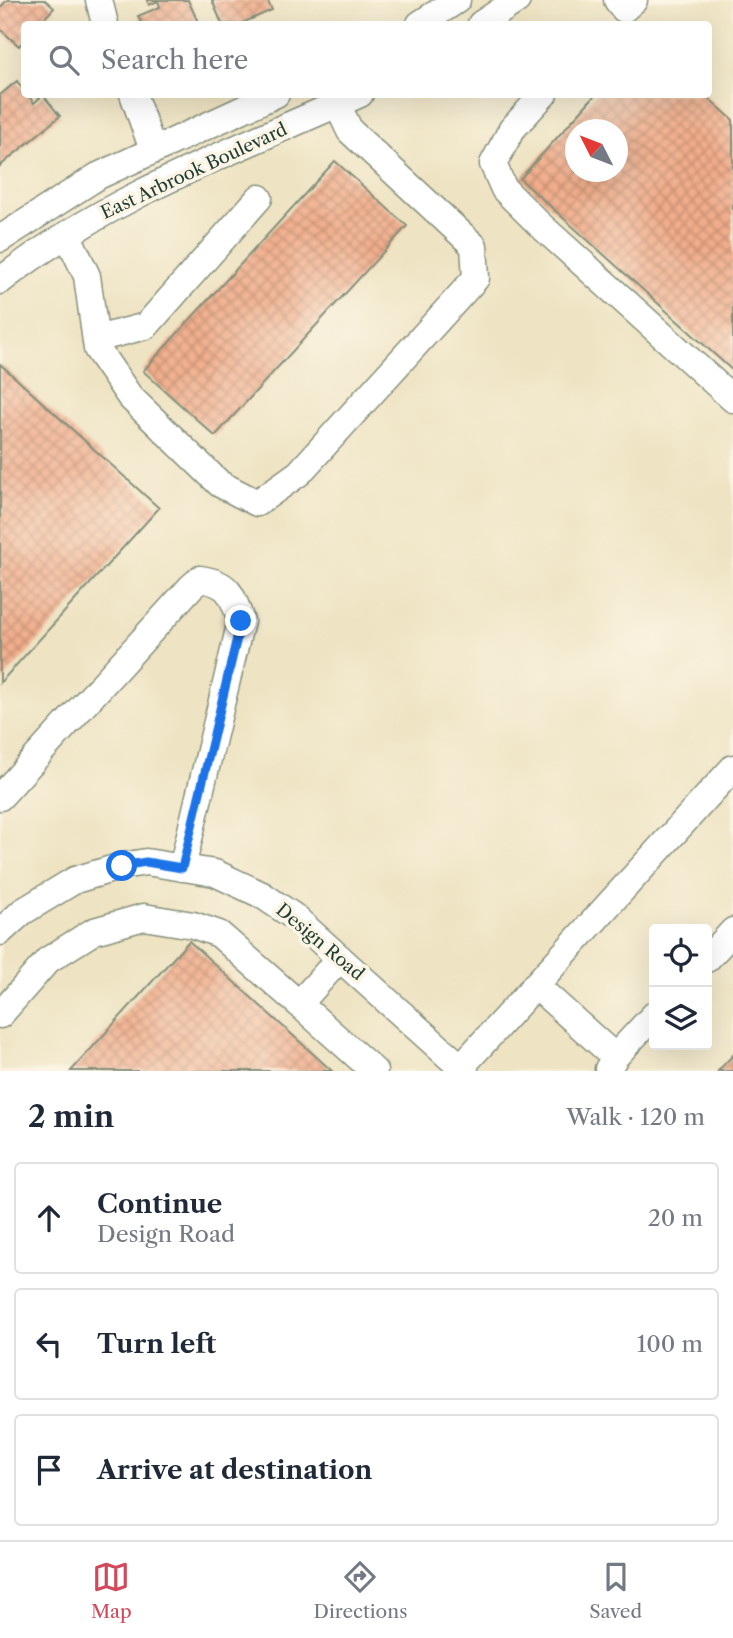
<!DOCTYPE html>
<html lang="en">
<head>
<meta charset="utf-8">
<style>
	body { margin:0; font-family:"Libre Caslon Text",serif; background:#f6f6f7; color:#1f2937 }
	.controls { position:absolute; right:21px; bottom:21px; display:grid; overflow:hidden; border-radius:7px; box-shadow:0 7px 28px #0002 }
	.controls button { width:63px; height:63px; display:grid; place-items:center; padding:0; border:0; border-bottom:2px solid #e0e1e3; background:#fff; color:#1f2937; font:35px sans-serif }
	.compass { position:absolute; left:565px; top:119px; width:63px; height:63px; border-radius:50%; background:#fff; box-shadow:0 7px 28px #0002; rotate:312deg }
	.stop { position:absolute; width:21px; height:21px; margin:-16px; border:5px solid #1a73e8; border-radius:50%; background:#fff }
	.stop.end { background:#1a73e8; border-color:#fff; box-shadow:0 2px 7px #0008 }
	.list { margin:0; padding:0; list-style:none }
	h2 { display:flex; justify-content:space-between; align-items:center; height:91px; margin:0; padding:0 28px; font-size:30px }
	h2 small { font-size:23px; font-weight:400; color:#747a83 }
	.list li { display:grid; grid-template-columns:46px 1fr auto; gap:21px; align-items:center; box-sizing:border-box; height:112px; margin:0 14px 14px; padding:0 14px; border:2px solid #e0e1e3; border-radius:7px }
	.list b { display:block; font-size:26px; white-space:nowrap }
	.list p { margin:0; font-size:23px; white-space:nowrap; color:#747a83 }
	.list em { font-size:23px; font-style:normal; color:#747a83 }
	.icon { flex:none; width:38px; height:38px; fill:none; stroke:currentColor; stroke-width:2; stroke-linecap:round; stroke-linejoin:round }
	.map { position:relative; flex:none; width:733px; height:1071px; overflow:hidden }
	.search { position:absolute; background:#fff; box-shadow:0 7px 28px #0002; left:21px; right:21px; top:21px; height:77px; display:flex; align-items:center; gap:18px; box-sizing:border-box; padding:0 24px; border-radius:7px; color:#747a83; font-size:26px }
	.sheet { height:469px; background:#fff }
	nav { display:flex; justify-content:space-around; align-items:center; box-sizing:border-box; height:98px; border-top:2px solid #e0e1e3; background:#fff; font-size:19px; color:#747a83 }
	nav a { display:grid; justify-items:center; gap:4px }
	nav .on { color:#d1495b }
	.map>svg:first-child { display:block }
</style>
</head>
<body>
<div class="map">
<svg width="733" height="1071" viewBox="0 0 733 1071">
	<defs>
		<pattern id="building-cross-hatch" width="8" height="8" patternUnits="userSpaceOnUse" patternTransform="scale(1.75)"><rect width="8" height="8" fill="#f1ad8b"/><path d="M0 0l8 8M0 8l8-8" fill="none" stroke="#c38e72"/></pattern>
	</defs>
	<rect width="100%" height="100%" fill="#fcf5e5"/>
	<filter id="ink" filterUnits="userSpaceOnUse"><feTurbulence type="fractalNoise" baseFrequency=".0143" numOctaves="2"/><feDisplacementMap in="SourceGraphic" scale="14" xChannelSelector="R" yChannelSelector="G"/><feConvolveMatrix kernelMatrix="1 2 1 2 8 2 1 2 1" color-interpolation-filters="sRGB"/></filter>
	<filter id="wash" filterUnits="userSpaceOnUse"><feTurbulence type="fractalNoise" baseFrequency=".00686" numOctaves="4" result="noise"/><feDisplacementMap in="SourceGraphic" scale="28" xChannelSelector="R" yChannelSelector="G"/><feGaussianBlur stdDeviation="1.57" result="paint"/><feColorMatrix in="noise" values="0 0 0 0 0 0 0 0 0 0 0 0 0 0 0 0 0 1.4 0 .05"/><feComposite in="paint" operator="in"/></filter>
	<g filter="url(#wash)">
		<rect width="100%" height="100%" fill="#eee3c2"/>
		<g id="blocks">
			<path fill="url(#building-cross-hatch)" fill-rule="evenodd" d="M7 0H45L54 8 39 24H24V40L19 46 0 29V8Z
				M147 0H188L199 24H142L138 16 160 7 158 1 149 5Z
				M212 0H267L272 10 240 24H222Z
				M17 81 24 91V94H27L34 103 43 95 60 116 0 166V95Z
				M596 94H704L733 120V371L520 179ZM576 130H618V172H576Z
				M335 161 407 226 215 436 143 371Z
				M0 364 159 508 0 683Z
				M189 941 332 1071H71Z
				M733 1055V1071H718Z"/>
		</g>
	</g>
	<g filter="url(#ink)">
		<use href="#blocks" fill-opacity="0" stroke="#86907b" stroke-width="2"/>
		<g fill="none" stroke-linecap="round" stroke-linejoin="round">
			<g stroke="#86907b" stroke-width="29">
				<path id="minor" d="M99 0 105 24
					M617 0 624 9 634 0
					M420 24 457 0
					M481 24 517 0
					M133 94 153 150
					M544 94 512 129 493 164 504 189 538 223 733 399
					M67 234 87 276 97 349 130 397 220 484 257 503 299 473 476 278 474 246 350 131 337 104
					M0 239 98 176 276 94
					M0 281C107 197 236 150 360 94
					M96 339 146 326 259 198
					M0 797 191 587 200 579C230 583 232 595 241 621L182 868
					M0 932 22 912 75 880 122 866 146 862 215 873 262 895 293 916 465 1071
					M340 958 299 1004 374 1071
					M707 959 733 931
					M535 985 615 1057
					M0 1015 48 960 94 931 144 917 193 925 219 934 299 1004
					M461 1067 733 768
					M608 1069 615 1057 654 1015"/>
			</g>
			<use href="#minor" stroke="#fff" stroke-width="26"/>
		</g>
	</g>
	<g fill="none" stroke-linecap="round" stroke-linejoin="round" filter="url(#ink)">
		<path stroke="#1a73e8" stroke-width="9" d="M122 866 146 862 182 868 241 621"/>
	</g>
	<g text-anchor="middle" stroke-width="7" stroke-linejoin="round" paint-order="stroke">
		<g font-size="18" fill="#1f3d34" stroke="#fcf5e5">
			<text transform="translate(194 171) rotate(-25)" y="6">East Arbrook Boulevard</text>
			<text transform="translate(320 942) rotate(40)" y="6">Design Road</text>
		</g>
	</g>
</svg>
<div class="controls">
<button><svg class="icon" aria-label="locate" viewBox="0 0 24 24"><circle cx="12" cy="12" r="6"/><path d="M12 2v4M12 18v4M2 12h4M18 12h4"/></svg></button>
<button><svg class="icon" aria-label="layers" viewBox="0 0 24 24"><path d="M12 4l9 5-9 5-9-5zM3 14l9 5 9-5"/></svg></button>
</div>
<svg class="compass" viewBox="-18 -18 36 36"><path d="M0-13l5 13h-10z" fill="#e53935"/><path d="M0 13l5-13h-10z" fill="#747a83"/></svg>
<div class="stop" style="left:122px;top:866px"></div>
<div class="stop end" style="left:241px;top:621px"></div>
<div class="search"><svg class="icon" aria-label="search" viewBox="0 0 24 24"><circle cx="10" cy="10" r="6"/><path d="M15 15l6 6"/></svg>Search here</div>
</div>
<section class="sheet">
<h2>2 min<small>Walk · 120 m</small></h2>
<ul class="list">
<li><svg class="icon" aria-label="ahead" viewBox="0 0 24 24"><path d="M12 20V5M6 11l6-6 6 6"/></svg><div><b>Continue</b><p>Design Road</p></div><em>20 m</em></li>
<li><svg class="icon" aria-label="left" viewBox="0 0 24 24"><path d="M17 20v-9H6M10 6l-5 5 5 5"/></svg><div><b>Turn left</b></div><em>100 m</em></li>
<li><svg class="icon" aria-label="arrive" viewBox="0 0 24 24"><path d="M6 21V4h12l-3 4 3 4H6"/></svg><div><b>Arrive at destination</b></div></li>
</ul>
</section>
<nav>
<a class="on"><svg class="icon" aria-label="map" viewBox="0 0 24 24"><path d="M3 6l6-2 6 2 6-2v14l-6 2-6-2-6 2zM9 4v14M15 6v14"/></svg>Map</a>
<a><svg class="icon" aria-label="directions" viewBox="0 0 24 24"><path d="M12 3l9 9-9 9-9-9zM9 14v-3h6M13 9l2 2-2 2"/></svg>Directions</a>
<a><svg class="icon" aria-label="saved" viewBox="0 0 24 24"><path d="M7 4h10v16l-5-4-5 4z"/></svg>Saved</a>
</nav>
</body>
</html>
